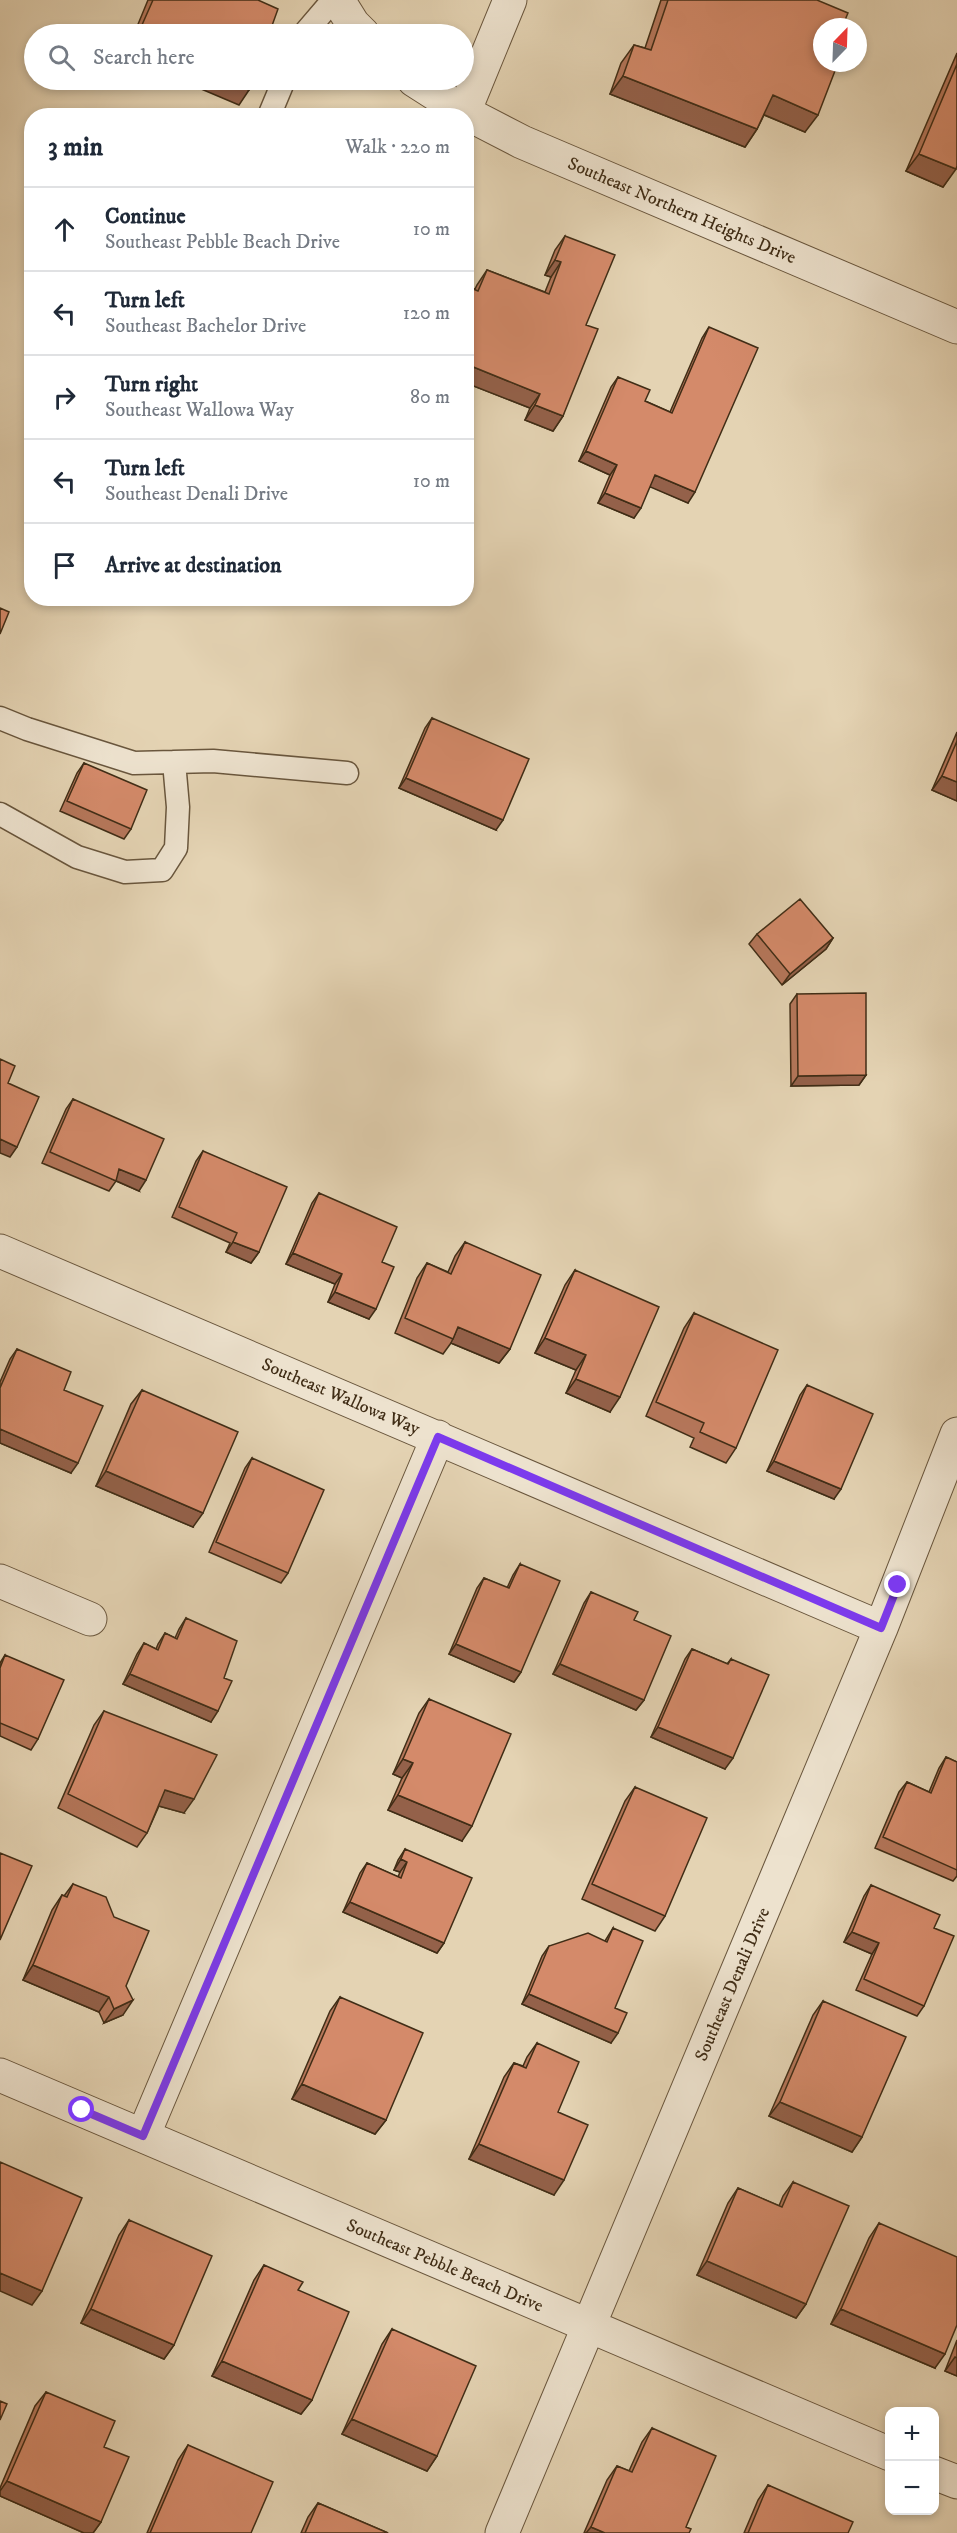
<!DOCTYPE html>
<html lang="en">
<head>
<meta charset="utf-8">
<style>
	body { margin:0; font-family:"IM FELL DW Pica",serif; background:#f6f6f7; color:#1f2937 }
	.controls { position:absolute; right:18px; bottom:18px; display:grid; overflow:hidden; border-radius:12px; box-shadow:0 3px 9px #0003 }
	.controls button { width:54px; height:54px; display:grid; place-items:center; padding:0; border:0; border-bottom:2px solid #e0e1e3; background:#fff; color:#1f2937; font:30px sans-serif }
	.compass { position:absolute; left:813px; top:18px; width:54px; height:54px; border-radius:50%; background:#fff; box-shadow:0 3px 9px #0003; rotate:23deg }
	.stop { position:absolute; width:18px; height:18px; margin:-14px; border:4px solid #7c3aed; border-radius:50%; background:#fff }
	.stop.end { background:#7c3aed; border-color:#fff; box-shadow:0 2px 6px #0008 }
	.list { margin:0; padding:0; list-style:none }
	h2 { display:flex; justify-content:space-between; align-items:center; height:78px; margin:0; padding:0 24px; font-size:26px }
	h2 small { font-size:20px; font-weight:400; color:#747a83 }
	.list li { display:grid; grid-template-columns:39px 1fr auto; gap:18px; align-items:center; box-sizing:border-box; height:84px; padding:0 24px; border-top:2px solid #e0e1e3 }
	.list b { display:block; font-size:22px; white-space:nowrap }
	.list p { margin:0; font-size:20px; white-space:nowrap; color:#747a83 }
	.list em { font-size:20px; font-style:normal; color:#747a83 }
	.icon { flex:none; width:33px; height:33px; fill:none; stroke:currentColor; stroke-width:2; stroke-linecap:round; stroke-linejoin:round }
	.map { position:relative; flex:none; width:957px; height:2533px; overflow:hidden }
	.search { position:absolute; background:#fff; box-shadow:0 3px 9px #0003; left:24px; top:24px; width:450px; height:66px; display:flex; align-items:center; gap:15px; box-sizing:border-box; padding:0 21px; border-radius:33px; color:#747a83; font-size:22px }
	.panel { position:absolute; background:#fff; box-shadow:0 3px 9px #0003; left:24px; top:108px; width:450px; height:498px; border-radius:24px }
	.map>svg:first-child { display:block }
</style>
</head>
<body>
<div class="map">
<svg width="957" height="2533" viewBox="0 0 957 2533">
	<rect width="100%" height="100%" fill="#e4d3b3"/>
	<filter id="stains"><feTurbulence type="fractalNoise" baseFrequency=".00333" numOctaves="4"/><feColorMatrix values="0 0 0 0 .2 0 0 0 0 .09 0 0 0 0 .02 0 0 0 .5 -.17"/></filter>
	<radialGradient id="worn" r=".72"><stop offset=".6" stop-color="#630" stop-opacity="0"/><stop offset="1" stop-color="#630" stop-opacity=".3"/></radialGradient>
	<g fill="none" stroke-linecap="round" stroke-linejoin="round">
		<g stroke="#69563d" stroke-width="25">
			<path id="lane" d="M304 34 333 0
				M269 116 284 80
				M0 718 27 729 134 763 213 761 347 773
				M0 814 77 857 125 872 162 870 176 848 178 807 174 762"/>
		</g>
		<g stroke="#69563d" stroke-width="35">
			<path id="street" d="M338 0 353 24 363 34
				M414 80 464 112 522 142 957 327
				M464 112 510 0
				M0 1251 881 1628
				M0 1581 90 1619
				M0 2075 890 2454
				M143 2136 438 1437
				M934 2473 957 2482
				M502 2533 881 1628 957 1434"/>
		</g>
		<use href="#lane" stroke="#ede2ce" stroke-width="22"/>
		<use href="#street" stroke="#ede2ce" stroke-width="33"/>
	</g>
	<path fill="#b6775b" stroke="#402d16" stroke-width="1.5" d="M148 0H258L269 34H134Z
		M661 0H817L822 27 805 132 764 115 757 129 745 147 610 94 621 63 634 45 645 48Z
		M957 53V166L943 187 906 171Z
		M565 236 586 325 563 416 553 431 525 420 530 408 466 383V286L475 289 477 285 487 270 545 292 551 277 545 275 555 250Z
		M709 327 688 503 650 486 634 518 598 503 610 475 579 461 611 387 618 377 645 401 670 412 702 338Z
		M432 718 496 830 399 788 425 728Z
		M957 732V801L932 790Z
		M84 763 131 829 124 839 60 811 77 773Z
		M757 934 833 938 826 949 782 985 749 944Z
		M797 994 866 1075 859 1085 791 1086 790 1004Z
		M73 1099 139 1191 116 1181 109 1191 42 1163 66 1109Z
		M203 1151 259 1252 251 1263 226 1252 230 1243 172 1217 196 1161Z
		M319 1193 382 1262 369 1319 328 1302 335 1284 286 1264 312 1203Z
		M465 1242 510 1349 499 1363 451 1343 443 1354 395 1333 417 1278 427 1263 448 1272 455 1256Z
		M575 1270 610 1412 566 1393 576 1370 535 1353 565 1285Z
		M694 1313 736 1448 726 1463 690 1447 694 1438 646 1416 684 1328Z
		M17 1349 64 1390 71 1473 0 1443V1382L10 1359Z
		M807 1385 834 1499 767 1471 800 1395Z
		M142 1390 193 1527 96 1486 131 1404Z
		M252 1458 288 1573 281 1583 209 1552 245 1468Z
		M520 1564 521 1672 514 1682 449 1654 477 1588 484 1578 507 1588 513 1575Z
		M591 1592 634 1620 644 1700 636 1710 553 1674 584 1603Z
		M186 1618 224 1678 211 1722 123 1684 137 1654 144 1643 156 1649 158 1644 165 1633 175 1638 179 1629Z
		M692 1649 727 1664 731 1659 725 1769 651 1737 685 1659Z
		M5 1655 38 1739 31 1750 0 1736V1663Z
		M429 1699 462 1841 388 1810 402 1778 393 1774 419 1713Z
		M104 1711 184 1813 159 1806 147 1833 137 1847 58 1808 94 1725Z
		M946 1757 957 1762V1876L953 1881 875 1848 899 1792 907 1782 929 1792 939 1768Z
		M635 1787 665 1916 655 1931 582 1899 625 1801Z
		M405 1849 444 1943 437 1953 343 1912 360 1873 367 1863 398 1877 400 1872 394 1870 398 1860Z
		M73 1884 126 1986 123 2015 104 2023 99 2012 23 1980 52 1910 62 1895 64 1896Z
		M871 1885 924 2006 917 2016 856 1990 872 1954 844 1942 864 1896Z
		M613 1928 615 2008 611 2043 522 2004 542 1956 549 1946 605 1941Z
		M340 1997 386 2120 375 2134 292 2099 330 2011Z
		M823 2001 862 2137 852 2152 769 2116 813 2015Z
		M537 2043 558 2112 554 2195 469 2159 504 2077 514 2063 523 2066 527 2057Z
		M793 2182 806 2304 796 2318 697 2275 728 2203 738 2188 779 2206 783 2196Z
		M129 2220 174 2345 164 2359 81 2323 119 2235Z
		M879 2223 935 2368 831 2324 869 2238Z
		M264 2265 298 2290 312 2400 301 2414 212 2376 254 2280Z
		M392 2329 437 2456 427 2471 342 2434 382 2344Z
		M957 2340V2376L945 2371Z
		M46 2392 104 2447 101 2522 93 2533H84L0 2496V2488L35 2406Z
		M652 2428 686 2527 689 2533H584L607 2480 617 2466 629 2471 642 2442Z
		M188 2445 251 2533H147L178 2460Z
		M768 2485 848 2533H744L758 2500Z
		M318 2503 388 2533H301L308 2517Z"/>
	<path fill="#94614a" stroke="#402d16" stroke-width="1.5" d="M623 76 757 129 745 147 610 94Z
		M180 80H224L249 90 239 105Z
		M773 95 818 115 805 132 760 113Z
		M919 154 956 169 943 187 906 171Z
		M555 260 561 262 551 277 545 275Z
		M466 364 540 394 530 408 466 383Z
		M535 405 563 416 553 431 525 420Z
		M586 451 617 465 610 475 579 461Z
		M655 475 695 492 688 503 648 486Z
		M605 493 641 508 634 518 598 503Z
		M942 776 957 782V801L932 790Z
		M406 778 503 820 496 830 399 788Z
		M833 938 826 949 782 985 790 974Z
		M866 1075 859 1085 791 1086 798 1076Z
		M0 1139 17 1147 10 1157 0 1153Z
		M119 1169 146 1180 139 1191 112 1179Z
		M233 1242 259 1252 251 1263 226 1252Z
		M293 1253 342 1274 335 1284 286 1264Z
		M335 1292 376 1309 369 1319 328 1302Z
		M458 1327 510 1349 499 1363 451 1343Z
		M545 1338 586 1355 576 1370 535 1353Z
		M576 1379 620 1397 610 1412 566 1393Z
		M0 1429 78 1463 71 1473 0 1443Z
		M774 1461 841 1489 834 1499 767 1471Z
		M106 1471 203 1513 193 1527 96 1486Z
		M456 1644 521 1672 514 1682 449 1654Z
		M560 1664 644 1700 636 1710 553 1674Z
		M130 1674 218 1711 211 1722 123 1684Z
		M658 1727 733 1758 725 1769 651 1737Z
		M403 1759 413 1763 402 1778 393 1774Z
		M165 1790 194 1799 184 1813 155 1805Z
		M398 1795 472 1826 462 1841 388 1810Z
		M401 1859 407 1862 400 1872 394 1870Z
		M350 1902 444 1943 437 1953 343 1912Z
		M852 1932 879 1943 872 1954 844 1942Z
		M33 1965 109 1997 99 2012 23 1980Z
		M529 1994 618 2033 611 2043 522 2004Z
		M133 2000 123 2015 104 2023 114 2009Z
		M302 2084 386 2120 375 2134 292 2099Z
		M780 2102 862 2137 852 2152 769 2116Z
		M479 2144 564 2180 554 2195 469 2159Z
		M707 2261 806 2304 796 2318 697 2275Z
		M0 2273 42 2291 32 2305 0 2291Z
		M91 2309 174 2345 164 2359 81 2323Z
		M841 2309 945 2354 935 2368 831 2324Z
		M955 2357 957 2358V2376L945 2371Z
		M222 2361 312 2400 301 2414 212 2376Z
		M352 2419 437 2456 427 2471 342 2434Z
		M7 2481 101 2522 93 2533H84L0 2496V2491Z
		M591 2527 605 2533H586Z"/>
	<path fill="#d48a6a" stroke="#402d16" stroke-width="1.5" d="M153 0H258L278 9 269 34H138Z
		M668 0H817L848 13 842 27H822V63H838L818 115 773 95 757 129 623 76 634 45 651 50Z
		M957 64V166L956 169 919 154Z
		M224 80H253L249 90Z
		M565 236 615 255 586 325 598 329 563 416 535 405 540 394 466 364V286L478 291 487 270 549 294 561 262 555 260Z
		M709 327 758 348 695 492 655 475 641 508 605 493 617 465 586 451 618 377 650 390 645 401 672 413Z
		M0 608 9 612 0 634Z
		M432 718 529 759 503 820 406 778Z
		M957 741V782L942 776Z
		M84 763 147 790 131 829 67 801Z
		M800 899 833 938 790 974 757 934Z
		M866 993V1075L798 1076 797 994Z
		M0 1059 15 1066 8 1083 39 1097 17 1147 0 1139Z
		M73 1099 164 1139 146 1180 119 1169 116 1181 50 1152Z
		M203 1151 287 1187 259 1252 233 1242 237 1233 179 1207Z
		M319 1193 397 1227 382 1262 394 1267 376 1309 335 1292 342 1274 293 1253Z
		M465 1242 541 1275 510 1349 458 1327 453 1339 405 1318 427 1263 451 1274Z
		M575 1270 659 1307 620 1397 576 1379 586 1355 545 1338Z
		M694 1313 778 1350 736 1448 700 1432 704 1423 656 1402Z
		M17 1349 71 1372 64 1390 103 1406 78 1463 0 1429V1388Z
		M807 1385 873 1414 841 1489 774 1461Z
		M142 1390 238 1432 203 1513 106 1471Z
		M252 1458 324 1490 288 1573 216 1542Z
		M520 1564 560 1581 521 1672 456 1644 484 1578 509 1588Z
		M591 1592 638 1612 634 1620 671 1636 644 1700 560 1664Z
		M186 1618 237 1641 224 1678 232 1681 218 1711 130 1674 144 1643 158 1650 165 1633 177 1639Z
		M692 1649 728 1664 731 1659 769 1675 733 1758 658 1727Z
		M5 1655 64 1680 38 1739 0 1723V1668Z
		M429 1699 511 1734 472 1826 398 1795 413 1763 403 1759Z
		M104 1711 217 1755 194 1799 165 1790 147 1833 68 1794Z
		M946 1757 957 1762V1870L883 1837 907 1782 931 1793Z
		M635 1787 707 1818 665 1916 592 1884Z
		M405 1849 472 1878 444 1943 350 1902 367 1863 401 1878 407 1862 401 1859Z
		M0 1853 32 1866 0 1940Z
		M73 1884 106 1897 114 1917 149 1931 126 1986 133 2000 114 2009 109 1997 33 1965 62 1895 67 1897Z
		M871 1885 940 1915 934 1928 954 1936 924 2006 864 1979 879 1943 852 1932Z
		M613 1928 643 1941 615 2008 627 2013 618 2033 529 1994 549 1946 588 1933 607 1942Z
		M340 1997 423 2033 386 2120 302 2084Z
		M823 2001 906 2037 862 2137 780 2102Z
		M537 2043 579 2062 558 2112 588 2125 564 2180 479 2144 514 2063 526 2068Z
		M0 2162 82 2198 42 2291 0 2273Z
		M793 2182 849 2206 806 2304 707 2261 738 2188 782 2207Z
		M129 2220 212 2256 174 2345 91 2309Z
		M879 2223 957 2257V2325L945 2354 841 2309Z
		M264 2265 303 2282 298 2290 349 2312 312 2400 222 2361Z
		M392 2329 476 2366 437 2456 352 2419Z
		M46 2392 115 2421 104 2447 129 2457 101 2522 7 2481Z
		M0 2401 7 2404 0 2420Z
		M652 2428 716 2456 686 2527 691 2529 689 2533H605L591 2527 617 2466 632 2472Z
		M188 2445 273 2482 251 2533H150Z
		M768 2485 853 2522 848 2533H748Z
		M318 2503 388 2533H305Z"/>
	<g fill="none" stroke-linecap="round" stroke-linejoin="round">
		<path stroke="#7c3aed" stroke-width="8" d="M82 2110 143 2136 438 1437 881 1628 898 1585"/>
	</g>
	<g text-anchor="middle" stroke-width="6" stroke-linejoin="round" paint-order="stroke">
		<g font-size="18" fill="#402d16" stroke="#ede2ce">
			<text transform="translate(682 210) rotate(23)" y="6">Southeast Northern Heights Drive</text>
			<text transform="translate(341 1396) rotate(23)" y="6">Southeast Wallowa Way</text>
			<text transform="translate(732 1984) rotate(-67)" y="6">Southeast Denali Drive</text>
			<text transform="translate(445 2265) rotate(23)" y="6">Southeast Pebble Beach Drive</text>
		</g>
	</g>
	<rect width="100%" height="100%" filter="url(#stains)"/>
	<rect width="100%" height="100%" fill="url(#worn)"/>
</svg>
<div class="controls">
<button>+</button>
<button>−</button>
</div>
<svg class="compass" viewBox="-18 -18 36 36"><path d="M0-13l5 13h-10z" fill="#e53935"/><path d="M0 13l5-13h-10z" fill="#747a83"/></svg>
<div class="stop" style="left:82px;top:2110px"></div>
<div class="stop end" style="left:898px;top:1585px"></div>
<div class="search"><svg class="icon" aria-label="search" viewBox="0 0 24 24"><circle cx="10" cy="10" r="6"/><path d="M15 15l6 6"/></svg>Search here</div>
<section class="panel">
<h2>3 min<small>Walk · 220 m</small></h2>
<ul class="list">
<li><svg class="icon" aria-label="ahead" viewBox="0 0 24 24"><path d="M12 20V5M6 11l6-6 6 6"/></svg><div><b>Continue</b><p>Southeast Pebble Beach Drive</p></div><em>10 m</em></li>
<li><svg class="icon" aria-label="left" viewBox="0 0 24 24"><path d="M17 20v-9H6M10 6l-5 5 5 5"/></svg><div><b>Turn left</b><p>Southeast Bachelor Drive</p></div><em>120 m</em></li>
<li><svg class="icon" aria-label="right" viewBox="0 0 24 24"><path d="M7 20v-9h11M14 6l5 5-5 5"/></svg><div><b>Turn right</b><p>Southeast Wallowa Way</p></div><em>80 m</em></li>
<li><svg class="icon" aria-label="left" viewBox="0 0 24 24"><path d="M17 20v-9H6M10 6l-5 5 5 5"/></svg><div><b>Turn left</b><p>Southeast Denali Drive</p></div><em>10 m</em></li>
<li><svg class="icon" aria-label="arrive" viewBox="0 0 24 24"><path d="M6 21V4h12l-3 4 3 4H6"/></svg><div><b>Arrive at destination</b></div></li>
</ul>
</section>
</div>
</body>
</html>
